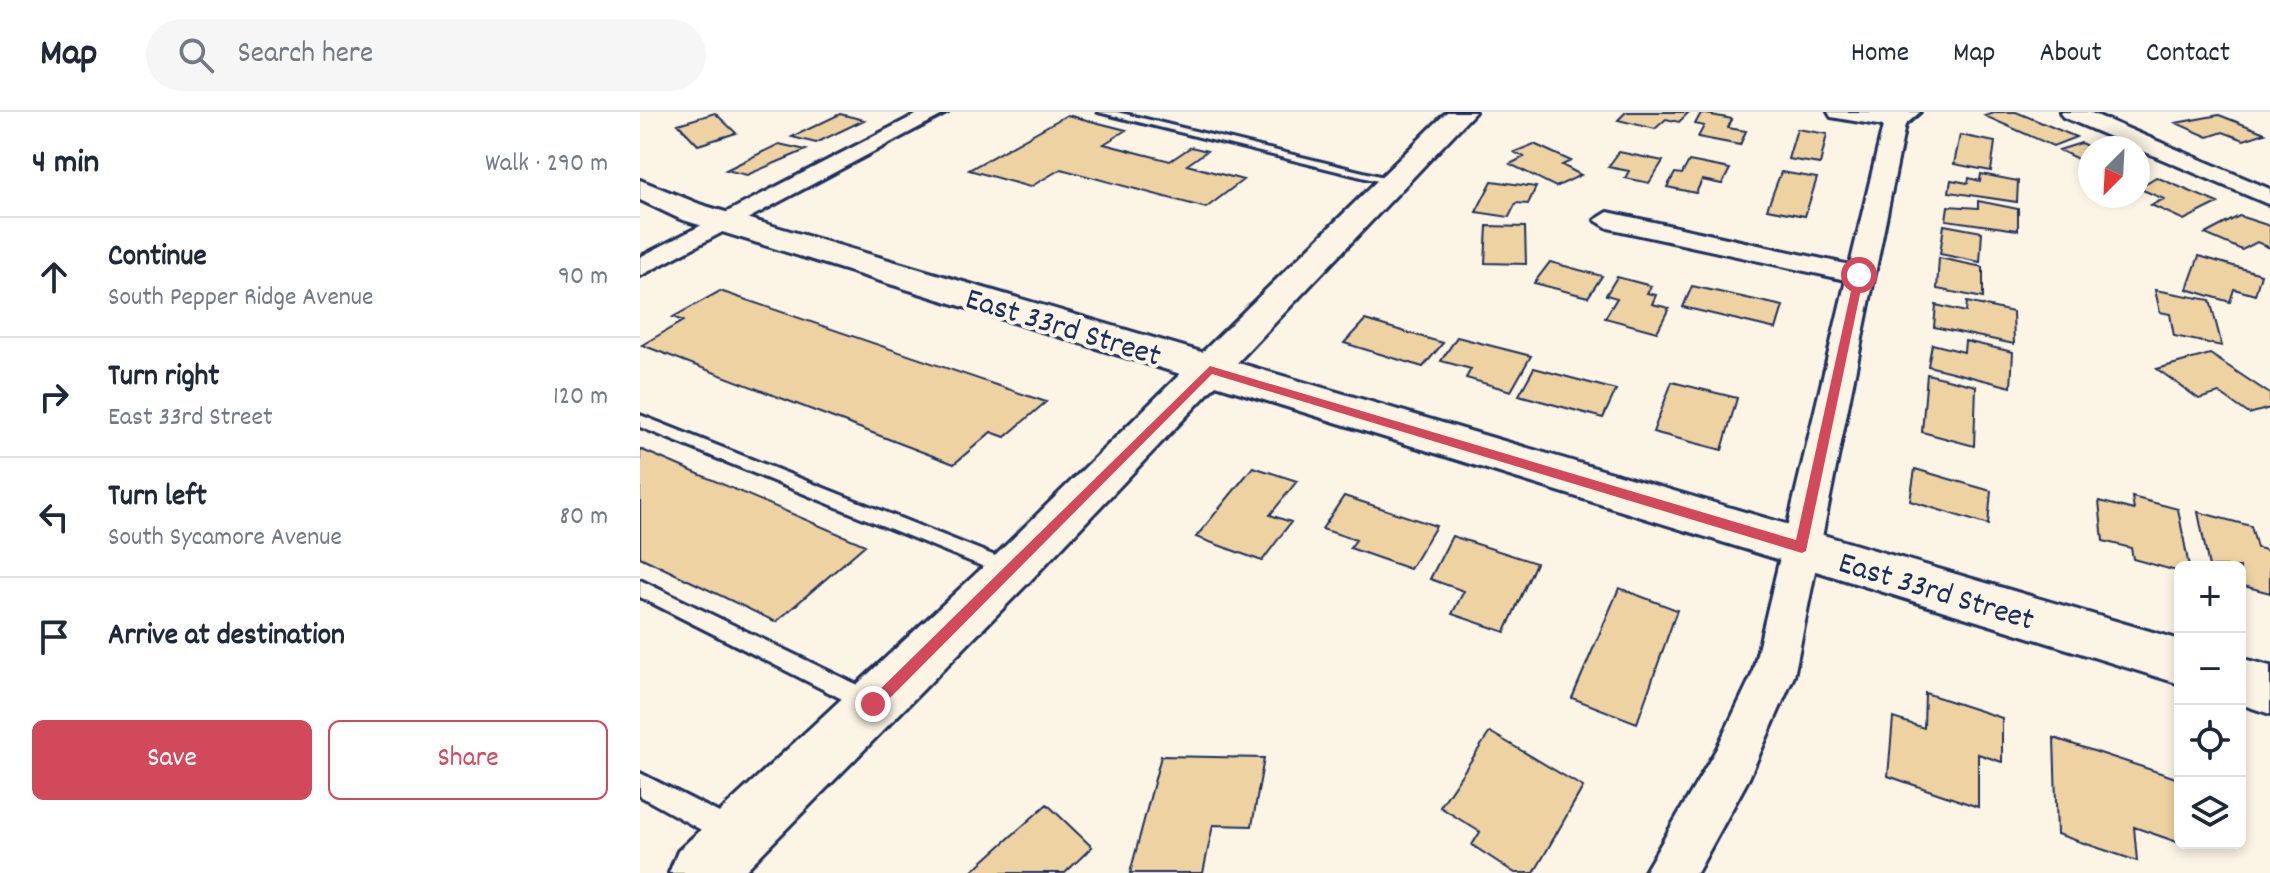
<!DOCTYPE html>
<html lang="en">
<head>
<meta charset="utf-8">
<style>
	body { margin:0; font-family:Dekko,sans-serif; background:#f6f6f7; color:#1f2937 }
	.controls { position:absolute; right:24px; bottom:24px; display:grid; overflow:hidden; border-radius:12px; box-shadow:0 4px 12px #0003 }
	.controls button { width:72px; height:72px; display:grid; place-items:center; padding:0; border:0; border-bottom:2px solid #e0e1e3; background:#fff; color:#1f2937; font:40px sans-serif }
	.compass { position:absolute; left:1438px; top:24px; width:72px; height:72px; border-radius:50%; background:#fff; box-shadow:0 4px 12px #0003; rotate:204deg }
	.stop { position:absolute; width:24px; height:24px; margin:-18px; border:6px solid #d1495b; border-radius:50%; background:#fff }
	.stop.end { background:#d1495b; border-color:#fff; box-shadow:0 2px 8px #0008 }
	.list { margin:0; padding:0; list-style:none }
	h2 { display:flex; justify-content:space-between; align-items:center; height:104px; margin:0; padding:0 32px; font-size:34px }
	h2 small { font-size:26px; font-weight:400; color:#747a83 }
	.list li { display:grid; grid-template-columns:52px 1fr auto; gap:24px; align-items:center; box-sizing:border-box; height:120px; padding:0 32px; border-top:2px solid #e0e1e3 }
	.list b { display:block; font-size:30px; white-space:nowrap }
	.list p { margin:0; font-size:26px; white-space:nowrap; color:#747a83 }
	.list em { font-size:26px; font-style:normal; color:#747a83 }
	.actions { display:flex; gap:16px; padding:24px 32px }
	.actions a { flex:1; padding:18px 0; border:2px solid #d1495b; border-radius:12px; text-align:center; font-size:28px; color:#d1495b }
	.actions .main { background:#d1495b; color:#fff }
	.icon { flex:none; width:44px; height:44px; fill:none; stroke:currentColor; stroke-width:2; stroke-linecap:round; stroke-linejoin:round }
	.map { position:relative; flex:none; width:1630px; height:761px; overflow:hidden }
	header { display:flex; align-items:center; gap:48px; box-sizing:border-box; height:112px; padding:0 40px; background:#fff; border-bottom:2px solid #e0e1e3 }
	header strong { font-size:38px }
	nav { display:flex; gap:44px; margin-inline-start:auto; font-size:28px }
	.search { width:560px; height:72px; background:#f6f6f7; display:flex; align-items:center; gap:20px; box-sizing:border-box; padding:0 28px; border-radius:44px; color:#747a83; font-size:30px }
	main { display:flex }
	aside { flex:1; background:#fff }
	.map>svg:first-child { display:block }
</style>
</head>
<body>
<header>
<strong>Map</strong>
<div class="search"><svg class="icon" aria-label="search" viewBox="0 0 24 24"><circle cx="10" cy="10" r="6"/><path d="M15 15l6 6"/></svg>Search here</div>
<nav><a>Home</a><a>Map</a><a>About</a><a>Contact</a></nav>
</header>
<main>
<aside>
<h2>4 min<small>Walk · 290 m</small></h2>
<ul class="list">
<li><svg class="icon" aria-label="ahead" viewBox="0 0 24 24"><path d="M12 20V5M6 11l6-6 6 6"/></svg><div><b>Continue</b><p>South Pepper Ridge Avenue</p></div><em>90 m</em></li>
<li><svg class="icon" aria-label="right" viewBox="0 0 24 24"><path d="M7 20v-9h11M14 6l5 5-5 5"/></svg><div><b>Turn right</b><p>East 33rd Street</p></div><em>120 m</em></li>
<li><svg class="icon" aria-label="left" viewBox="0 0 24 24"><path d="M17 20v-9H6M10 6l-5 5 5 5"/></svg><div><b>Turn left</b><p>South Sycamore Avenue</p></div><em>80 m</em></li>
<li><svg class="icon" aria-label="arrive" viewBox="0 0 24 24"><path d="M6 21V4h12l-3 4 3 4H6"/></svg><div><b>Arrive at destination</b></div></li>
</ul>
<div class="actions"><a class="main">Save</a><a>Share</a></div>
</aside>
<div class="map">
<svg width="1630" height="761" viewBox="0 0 1630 761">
	<rect width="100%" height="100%" fill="#fcf5e5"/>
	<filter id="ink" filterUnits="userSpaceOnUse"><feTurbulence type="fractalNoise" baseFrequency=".0125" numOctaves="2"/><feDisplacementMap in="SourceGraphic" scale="16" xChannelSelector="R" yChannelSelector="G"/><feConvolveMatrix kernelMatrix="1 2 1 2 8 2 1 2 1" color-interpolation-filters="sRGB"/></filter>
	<g filter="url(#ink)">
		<path fill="#eed2a2" stroke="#1b2f5e" stroke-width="2" d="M986 0H1049L1039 10 1026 7 1015 17 978 8Z
			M1357 0H1376L1436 25 1413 34 1345 4Z
			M75 1 96 21 58 33 38 12Z
			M1061 1 1092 7 1088 16 1106 19 1100 33 1058 25 1064 14 1055 12Z
			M200 2 224 8 176 31 152 25Z
			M427 3 486 18 464 32 530 49 551 35 567 39 547 53 603 68 566 96 421 57 390 75 329 58Z
			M1579 3 1625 21 1604 28 1583 20 1568 25 1536 11Z
			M1157 17 1187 22 1180 52 1148 47Z
			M1320 23 1355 30 1351 59 1314 52Z
			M1441 31 1451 36 1450 53 1419 38Z
			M139 32 166 38 107 63 86 58Z
			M894 32 931 49 922 53 941 63 916 75 870 52 884 45 874 40Z
			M979 40 1023 49 1009 71 985 66 989 59 968 55Z
			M1049 49 1090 57 1082 72 1062 68 1056 81 1027 75 1035 61 1042 62Z
			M1141 60 1177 66 1165 104 1127 97Z
			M1341 62 1378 69 1377 90 1309 80 1311 68 1328 71 1329 66 1340 69Z
			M1516 65 1578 91 1544 108 1511 93 1524 87 1498 76Z
			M852 69 896 75 888 92 876 91 869 105 836 100Z
			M1338 89 1378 97V118L1306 108 1308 94 1338 96Z
			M1599 104 1630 114V136L1617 130 1602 138 1565 122Z
			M1304 113 1342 120 1340 150 1300 142Z
			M847 114 885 115 886 152 845 151Z
			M1559 144 1621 162 1615 183 1594 177 1590 190 1547 177Z
			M1299 146 1343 155V186L1297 177Z
			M910 150 962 164 948 185 894 171Z
			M977 165 1011 174 1007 181 1016 183 1012 192 1029 196 1017 220 965 206 977 186 966 183Z
			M1052 174 1143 194 1136 217 1043 195Z
			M1515 178 1570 188 1582 234 1534 224 1530 202 1520 200Z
			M80 179 406 290 365 325 351 320 314 352 2 233 43 209 33 205Z
			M1327 190 1373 200 1374 232 1294 215 1296 193 1326 200Z
			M725 208 803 231 783 255 704 231Z
			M817 225 891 244 871 279 826 266 831 257 801 249Z
			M1325 229 1373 240 1371 275 1288 254 1292 232 1324 240Z
			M1570 242 1630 282V296L1609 302 1579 281 1559 287 1517 257Z
			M894 256 976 278 963 306 879 283Z
			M1287 262 1336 274 1334 334 1282 320Z
			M1032 270 1097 286 1082 338 1013 320Z
			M0 337 225 433 136 510 0 445Z
			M613 355 657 369 630 403 651 410 622 449 556 425Z
			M1275 357 1351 379 1348 413 1270 389Z
			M704 384 796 414 770 457 710 436 716 428 682 417Z
			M1492 385 1538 397 1549 455H1540V460L1493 447 1491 436 1463 429 1459 389 1494 398Z
			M1558 400 1611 414 1617 436 1630 439V481L1600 473V455H1569Z
			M812 424 896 451 865 520 812 502 824 479 790 467Z
			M979 476 1037 498 997 611 932 586Z
			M1285 581 1362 606V650L1338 642V695L1248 664 1253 606 1284 616Z
			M850 620 943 675 894 761H875L832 733 840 720 800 695Z
			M1414 626 1539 667 1540 731 1494 715 1497 749 1417 722Z
			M521 644 624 646 612 714 573 713 563 761H490Z
			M407 692 452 735 425 761H330Z"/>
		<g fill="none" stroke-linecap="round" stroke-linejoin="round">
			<g stroke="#1b2f5e" stroke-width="6">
				<path id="service" d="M458 0H477L760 69 754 73Z
					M0 303 378 453 381 458 378 463 371 466 364 463 0 315Z
					M0 468 238 583 241 590 238 597 230 600 222 597 0 485Z
					M0 661 101 712 104 721 101 730 92 733 83 730 0 684Z"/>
			</g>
			<g stroke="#1b2f5e" stroke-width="6">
				<path id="minor" d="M281 0H308L0 164V145Z
					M1188 0H1280L1265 13 1154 564 1109 666 1057 761H1004L1077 636 1112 563 1206 168 968 116 955 108 968 100 1210 153 1243 14 1191 5Z
					M1420 0H1449L1630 77V93L1423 5Z"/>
			</g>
			<g stroke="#1b2f5e" stroke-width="6">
				<path id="tertiary" d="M0 68 62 93 1540 528V572L40 107 0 88Z
					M1600 546 1630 554V602L1600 592Z"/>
			</g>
			<g stroke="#1b2f5e" stroke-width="6">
				<path id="secondary" d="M807 0H835L388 471 103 761H29L38 739 354 445Z"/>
			</g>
			<use href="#service" fill="#fcf5e5" fill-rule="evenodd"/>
			<use href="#minor" fill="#fcf5e5" fill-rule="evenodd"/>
			<use href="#tertiary" fill="#fcf5e5" fill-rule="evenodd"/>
			<use href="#secondary" fill="#fcf5e5" fill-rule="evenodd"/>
		</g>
	</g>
	<path fill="#d1495b" d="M1215 161 1224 163 1166 439 1162 441 572 262 239 597 233 599 225 592 570 254 1156 428Z"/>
	<g text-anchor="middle" stroke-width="8" stroke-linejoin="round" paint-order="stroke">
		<g font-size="32" fill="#1b2f5e" stroke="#fcf5e5">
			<text transform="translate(424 213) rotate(17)" y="11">East 33rd Street</text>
			<text transform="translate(1297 477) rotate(17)" y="11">East 33rd Street</text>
		</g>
	</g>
</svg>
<div class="controls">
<button>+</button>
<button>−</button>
<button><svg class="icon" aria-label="locate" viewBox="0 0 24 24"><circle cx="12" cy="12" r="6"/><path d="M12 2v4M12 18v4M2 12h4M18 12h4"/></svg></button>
<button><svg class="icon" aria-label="layers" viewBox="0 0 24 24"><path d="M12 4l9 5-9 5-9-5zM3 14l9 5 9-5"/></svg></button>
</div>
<svg class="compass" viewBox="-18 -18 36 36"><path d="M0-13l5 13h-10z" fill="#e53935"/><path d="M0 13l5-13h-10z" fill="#747a83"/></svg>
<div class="stop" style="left:1219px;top:163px"></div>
<div class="stop end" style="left:233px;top:592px"></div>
</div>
</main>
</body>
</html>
